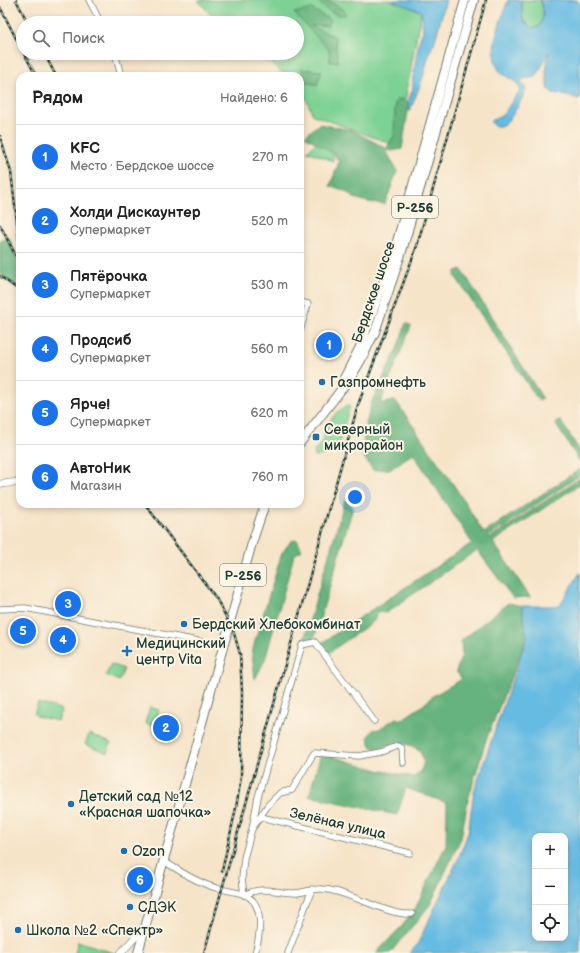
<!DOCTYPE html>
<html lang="ru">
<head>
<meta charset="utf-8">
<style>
	body { margin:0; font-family:"Balsamiq Sans",sans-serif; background:#f2f2f2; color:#222 }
	.controls { position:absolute; right:12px; bottom:12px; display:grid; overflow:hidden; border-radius:8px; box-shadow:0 2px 6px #0003 }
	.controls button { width:36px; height:36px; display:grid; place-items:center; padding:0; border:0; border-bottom:1px solid #e0e0e0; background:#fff; color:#222; font:20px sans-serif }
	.you { position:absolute; left:355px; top:497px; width:14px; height:14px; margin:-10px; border:3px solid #fff; border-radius:50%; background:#1a73e8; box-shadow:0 0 0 6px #1a73e833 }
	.badge { display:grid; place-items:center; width:26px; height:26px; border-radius:50%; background:#1a73e8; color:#fff; font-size:13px; font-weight:700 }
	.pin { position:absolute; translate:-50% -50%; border:2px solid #fff; box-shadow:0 1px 4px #0006 }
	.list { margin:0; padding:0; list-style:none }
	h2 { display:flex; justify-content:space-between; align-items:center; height:52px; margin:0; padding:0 16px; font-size:17px }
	h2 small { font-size:13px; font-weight:400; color:#767676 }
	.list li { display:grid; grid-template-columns:26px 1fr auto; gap:12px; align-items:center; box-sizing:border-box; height:64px; padding:0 16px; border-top:1px solid #e0e0e0 }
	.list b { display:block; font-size:15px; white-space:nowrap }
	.list p { margin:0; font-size:13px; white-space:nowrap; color:#767676 }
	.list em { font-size:13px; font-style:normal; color:#767676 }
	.icon { flex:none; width:22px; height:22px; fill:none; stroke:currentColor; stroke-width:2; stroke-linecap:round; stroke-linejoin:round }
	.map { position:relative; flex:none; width:580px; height:953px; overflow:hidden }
	.search { position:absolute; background:#fff; box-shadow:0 2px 6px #0003; left:16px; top:16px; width:288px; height:44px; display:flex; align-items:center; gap:10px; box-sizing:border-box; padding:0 14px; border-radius:22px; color:#767676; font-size:15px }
	.panel { position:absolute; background:#fff; box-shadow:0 2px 6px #0003; left:16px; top:72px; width:288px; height:436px; border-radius:12px }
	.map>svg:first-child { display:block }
</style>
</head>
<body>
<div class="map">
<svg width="580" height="953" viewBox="0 0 580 953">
	<rect width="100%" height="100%" fill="#fcf5e5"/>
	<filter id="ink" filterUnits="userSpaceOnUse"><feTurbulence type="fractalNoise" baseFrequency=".025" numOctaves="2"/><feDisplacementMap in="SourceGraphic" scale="8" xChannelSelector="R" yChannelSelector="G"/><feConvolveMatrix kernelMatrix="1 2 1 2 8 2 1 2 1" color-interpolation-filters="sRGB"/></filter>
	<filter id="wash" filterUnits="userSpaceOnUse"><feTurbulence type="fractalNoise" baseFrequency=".012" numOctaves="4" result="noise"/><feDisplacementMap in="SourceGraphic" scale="16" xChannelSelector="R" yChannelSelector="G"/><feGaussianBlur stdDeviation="0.9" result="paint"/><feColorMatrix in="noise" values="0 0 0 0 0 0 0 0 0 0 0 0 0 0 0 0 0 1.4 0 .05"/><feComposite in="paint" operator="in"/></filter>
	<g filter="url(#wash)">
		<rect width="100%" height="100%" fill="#f6e4c9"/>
		<path fill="#7dd194" stroke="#4e8764" d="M198 0H390L421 11 397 146 313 115 304 94 300 90V76H286L258 53H297V23H221L209 13Z
			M523 0H540C544 10 545 19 538 27L532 28 523 20 521 1Z
			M320 140 333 147V161L307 151Z
			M348 404 350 406 337 451 315 457 314 451 324 439 325 427 337 412 343 409Z
			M111 664 124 669 119 681 106 675Z
			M38 703 61 709 62 711 58 721 36 716 34 714Z
			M150 707 159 710 154 726 145 723Z
			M89 734 111 743 107 753 85 744Z
			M78 941 114 953H75Z"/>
		<path fill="#66b37e" stroke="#427859" d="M318 0H328L345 11V15C335 16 323 9 318 0Z
			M312 9 331 20 328 25 311 26 335 37 338 62H330L329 50 294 13Z
			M301 69 322 71 317 85 305 82Z
			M398 98 406 101 409 105 402 149 391 151 386 149 394 136 395 103Z
			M319 124 351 130 384 147 397 171 385 204 368 202 354 198 345 191 330 186 339 162 334 154 305 136Z
			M9 237 20 267V290L0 274V241Z
			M462 270 543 399 539 401 455 276 456 271Z
			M406 323 411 326 382 399V404L395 400 455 487 484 533 580 469V475L488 537 490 538 580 478V484L493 542 530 597 513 598 477 550 386 613 378 612 374 621 327 654 320 644 472 543 413 453 391 469 373 470 363 456 364 432 372 401 397 349Z
			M560 420 580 451V462L555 423Z
			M345 500 353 507 315 636 308 644 303 643Z
			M297 540 302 550 294 555 265 660 255 679 252 653 255 641 282 553 291 541Z
			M508 603 522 606 527 637 486 740 468 800 461 838 430 905 390 953H376L402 926 415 909 446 845 447 803 406 788 397 815 309 796 321 753 378 770 414 777C434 762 419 743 398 743 392 743 383 748 377 749L371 746 368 738 373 730 379 729 396 718 401 720 422 706 433 696 462 679 456 671 462 655 461 641Z"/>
		<path fill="#66bbe2" stroke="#427c8b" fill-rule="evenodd" d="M390 0H446L434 44 430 51 423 77 410 111 408 101 413 89V77L419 41 423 31 421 11Z
			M508 0H523L521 1 523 20 532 28 538 27C545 19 544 10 540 0H577L580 4V99L553 93 548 89 546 72 549 52 536 77 523 79 521 81 526 89C522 98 504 141 490 121 494 119 498 119 502 115 509 109 512 98 520 91 520 78 502 80 497 66 488 46 502 19 508 0Z
			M580 573V953H409L417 945 459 857 468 833 474 791 527 637 522 606H559ZM535 836H565V938H535Z"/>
	</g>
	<g filter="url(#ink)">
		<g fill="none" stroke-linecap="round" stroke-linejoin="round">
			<g stroke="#6a7768" stroke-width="7">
				<path id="minor" d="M89 0 101 23
					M115 53 121 76
					M300 302 308 304 300 331
					M0 609 25 608 224 646
					M261 817 410 853
					M252 829 258 797 302 645 315 642 374 721
					M164 861C179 871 193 880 210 886 221 890 233 891 243 894 266 902 260 936 255 953
					M244 895 242 878 244 858 252 829 268 805 280 793 292 790 314 753 359 756 381 752 398 746 402 748 403 763
					M244 895C264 885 275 893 295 893 304 893 312 888 322 889 350 891 387 916 412 914
					M288 953 312 889"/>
			</g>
			<g stroke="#6a7768" stroke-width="8">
				<path id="major" d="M0 484 20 482
					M121 953 146 925"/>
			</g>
			<g stroke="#6a7768" stroke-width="10">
				<path id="highway" d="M341 384 361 345 394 252 465 0
					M300 443 351 377 360 362 375 332 402 251 474 0
					M138 953 252 543 265 504"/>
			</g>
			<use href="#minor" stroke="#fff" stroke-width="5.5"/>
			<use href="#major" stroke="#fff" stroke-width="7"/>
			<use href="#highway" stroke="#fff" stroke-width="8"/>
			<g stroke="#1f3d34" stroke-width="2.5">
				<path id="rail" d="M16 0 28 23
					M0 7 23 52
					M24 53 36 76
					M44 53 56 76
					M0 136 11 172 20 247
					M0 225 20 264
					M0 276 20 291
					M145 504 216 598 233 630 240 654 242 692 241 777 236 808 222 871
					M204 953 358 405 417 246 486 0"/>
			</g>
			<use href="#rail" stroke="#fcf5e5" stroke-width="1" stroke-dasharray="3" stroke-linecap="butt"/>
		</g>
	</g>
	<g fill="#1f6fb2" stroke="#fcf5e5" stroke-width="1.5">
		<circle cx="322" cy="382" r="4"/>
		<rect x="312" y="433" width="8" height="8" rx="2"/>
		<circle cx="184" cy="624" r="4"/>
		<path d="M125 645h4v4h4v4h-4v4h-4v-4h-4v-4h4z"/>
		<circle cx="71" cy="804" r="4"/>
		<circle cx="124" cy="851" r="4"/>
		<circle cx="130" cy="907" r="4"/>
		<circle cx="18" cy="930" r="4"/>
	</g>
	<g text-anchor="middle" stroke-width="4" stroke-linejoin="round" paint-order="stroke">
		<g fill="#fcf5e5" stroke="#617469" stroke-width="1">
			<rect x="392" y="196" width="46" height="22" rx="3"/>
			<rect x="220" y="564" width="46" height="22" rx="3"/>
		</g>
		<g font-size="13" font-weight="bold" fill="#1f3d34">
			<text x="415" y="212">Р-256</text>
			<text x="243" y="580">Р-256</text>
		</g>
		<g font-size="14" fill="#1f3d34" stroke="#fcf5e5">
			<text transform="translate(373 292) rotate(-71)" y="5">Бердское шоссе</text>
			<text transform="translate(338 823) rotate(13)" y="5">Зелёная улица</text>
		</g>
		<g font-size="14" fill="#1f3d34" stroke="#fcf5e5" text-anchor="start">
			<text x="330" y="387">Газпромнефть</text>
			<text x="324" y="434">Северный<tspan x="324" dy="16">микрорайон</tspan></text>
			<text x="192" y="629">Бердский Хлебокомбинат</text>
			<text x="136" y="648">Медицинский<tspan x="136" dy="16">центр Vita</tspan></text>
			<text x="79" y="801">Детский сад №12<tspan x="79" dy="16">«Красная шапочка»</tspan></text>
			<text x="132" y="856">Ozon</text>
			<text x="138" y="912">СДЭК</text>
			<text x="26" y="935">Школа №2 «Спектр»</text>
		</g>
	</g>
</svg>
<div class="controls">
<button>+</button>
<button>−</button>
<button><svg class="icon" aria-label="locate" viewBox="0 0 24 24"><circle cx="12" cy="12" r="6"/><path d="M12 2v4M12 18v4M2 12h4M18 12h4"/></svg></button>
</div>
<div class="you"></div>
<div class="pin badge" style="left:329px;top:345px">1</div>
<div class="pin badge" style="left:166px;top:728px">2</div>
<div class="pin badge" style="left:68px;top:604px">3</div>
<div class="pin badge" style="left:63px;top:640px">4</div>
<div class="pin badge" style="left:23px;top:631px">5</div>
<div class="pin badge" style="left:140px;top:880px">6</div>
<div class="search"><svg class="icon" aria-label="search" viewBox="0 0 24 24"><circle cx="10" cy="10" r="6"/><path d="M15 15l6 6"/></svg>Поиск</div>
<section class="panel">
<h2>Рядом<small>Найдено: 6</small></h2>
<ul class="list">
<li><span class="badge">1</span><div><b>KFC</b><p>Место · Бердское шоссе</p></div><em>270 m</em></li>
<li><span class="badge">2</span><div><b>Холди Дискаунтер</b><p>Супермаркет</p></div><em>520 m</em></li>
<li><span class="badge">3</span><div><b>Пятёрочка</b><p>Супермаркет</p></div><em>530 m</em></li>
<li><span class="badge">4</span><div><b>Продсиб</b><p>Супермаркет</p></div><em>560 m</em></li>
<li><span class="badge">5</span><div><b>Ярче!</b><p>Супермаркет</p></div><em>620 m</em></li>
<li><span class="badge">6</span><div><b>АвтоНик</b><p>Магазин</p></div><em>760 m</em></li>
</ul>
</section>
</div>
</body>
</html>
